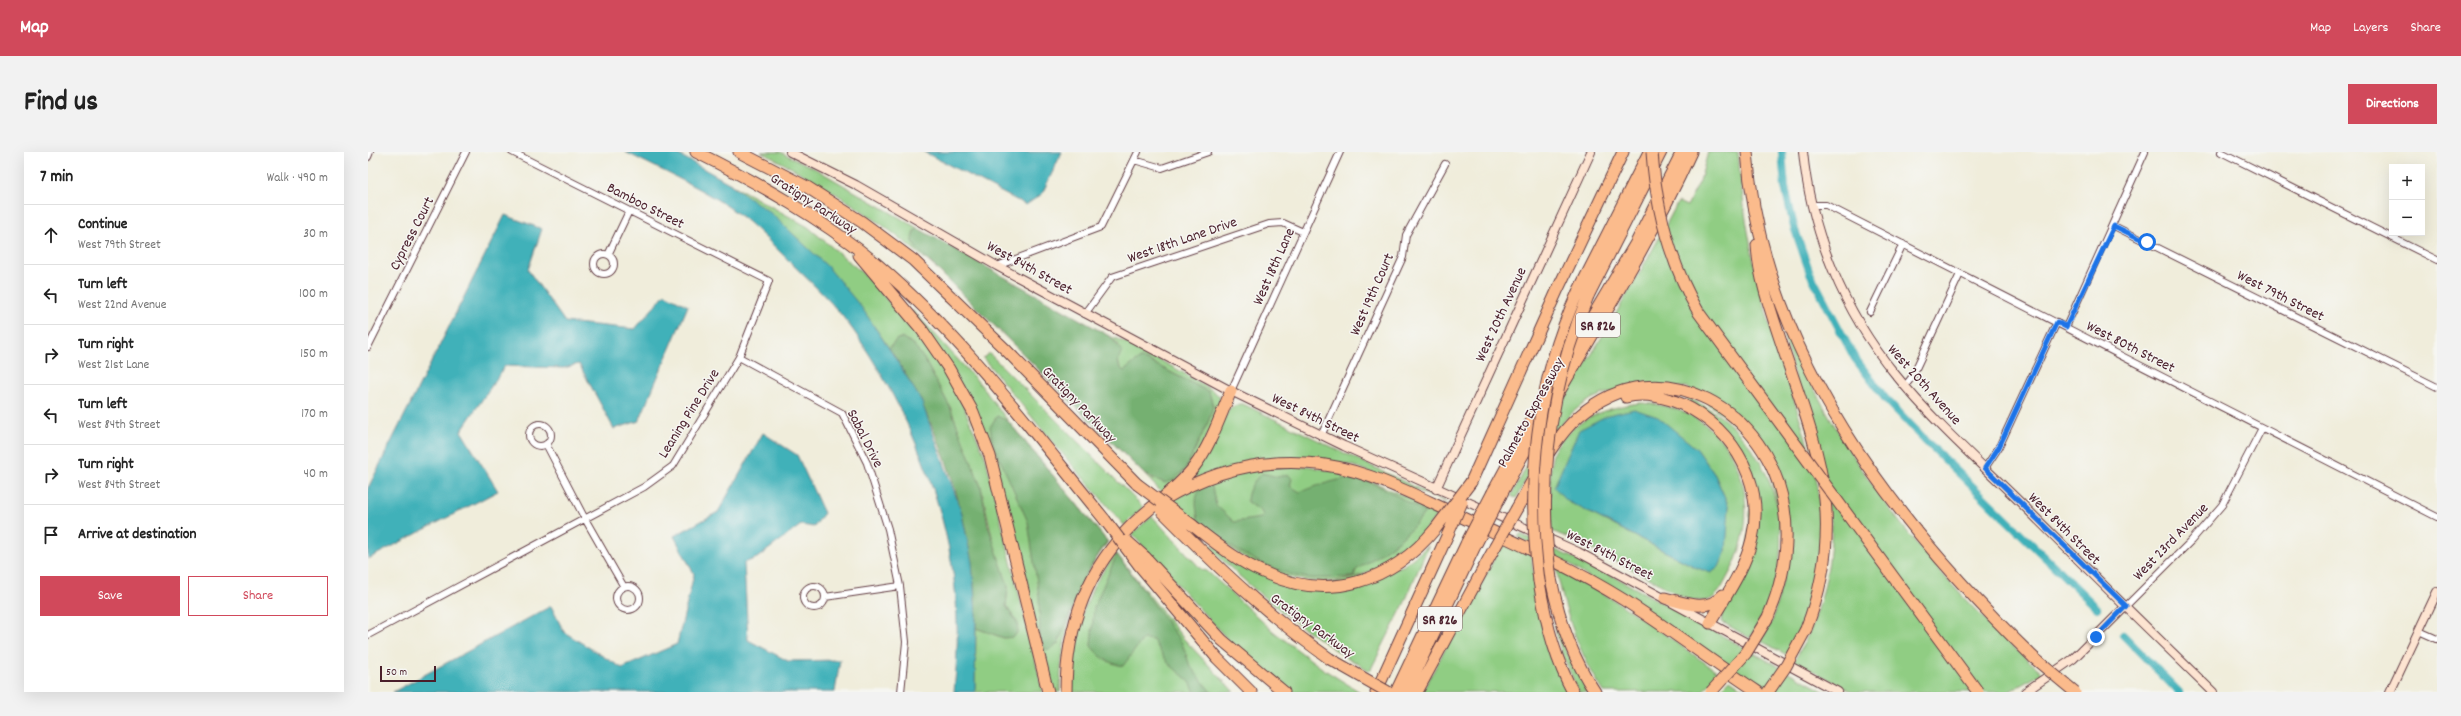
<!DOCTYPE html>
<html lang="en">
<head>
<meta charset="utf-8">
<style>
	body { margin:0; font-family:Dekko,sans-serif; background:#f2f2f2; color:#222 }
	.controls { position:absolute; right:12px; top:12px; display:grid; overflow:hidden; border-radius:0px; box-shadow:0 4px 16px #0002 }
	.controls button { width:36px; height:36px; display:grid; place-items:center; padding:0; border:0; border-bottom:1px solid #e0e0e0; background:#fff; color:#222; font:20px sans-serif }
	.scale { position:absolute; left:12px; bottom:10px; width:56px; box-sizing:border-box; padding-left:4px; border:2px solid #4a1f2b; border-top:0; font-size:11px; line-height:14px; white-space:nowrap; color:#4a1f2b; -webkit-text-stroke:3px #f6f6f2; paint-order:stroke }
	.stop { position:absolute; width:12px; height:12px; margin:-9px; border:3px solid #1a73e8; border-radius:50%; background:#fff }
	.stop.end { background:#1a73e8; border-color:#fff; box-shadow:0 1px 4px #0008 }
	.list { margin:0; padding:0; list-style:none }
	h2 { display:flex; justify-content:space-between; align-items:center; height:52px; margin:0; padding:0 16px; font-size:17px }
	h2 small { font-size:13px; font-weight:400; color:#767676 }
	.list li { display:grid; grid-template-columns:26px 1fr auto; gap:12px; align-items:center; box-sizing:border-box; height:60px; padding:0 16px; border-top:1px solid #e0e0e0 }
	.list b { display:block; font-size:15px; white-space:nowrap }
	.list p { margin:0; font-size:13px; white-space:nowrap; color:#767676 }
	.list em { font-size:13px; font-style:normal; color:#767676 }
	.actions { display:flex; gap:8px; padding:12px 16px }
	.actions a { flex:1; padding:9px 0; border:1px solid #d1495b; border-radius:0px; text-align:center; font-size:14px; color:#d1495b }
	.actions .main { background:#d1495b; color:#fff }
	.icon { flex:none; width:22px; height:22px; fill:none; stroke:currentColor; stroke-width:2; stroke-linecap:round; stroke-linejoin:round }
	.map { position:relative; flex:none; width:2069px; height:540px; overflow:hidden; border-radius:0px }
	header { display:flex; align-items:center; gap:24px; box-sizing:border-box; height:56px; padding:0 20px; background:#d1495b; color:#fff }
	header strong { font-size:19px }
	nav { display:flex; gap:22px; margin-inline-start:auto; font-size:14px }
	.intro { display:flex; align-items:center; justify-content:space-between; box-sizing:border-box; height:96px; padding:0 24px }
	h1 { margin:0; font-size:28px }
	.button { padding:10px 18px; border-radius:0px; background:#d1495b; color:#fff; font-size:14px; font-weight:700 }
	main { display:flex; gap:24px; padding:0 24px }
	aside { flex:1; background:#fff; border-radius:0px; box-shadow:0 4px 16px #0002 }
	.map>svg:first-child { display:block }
</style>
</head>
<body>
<header>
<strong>Map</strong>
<nav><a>Map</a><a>Layers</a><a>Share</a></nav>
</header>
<div class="intro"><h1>Find us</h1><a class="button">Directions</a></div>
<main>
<aside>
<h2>7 min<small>Walk · 490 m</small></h2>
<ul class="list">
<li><svg class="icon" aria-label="ahead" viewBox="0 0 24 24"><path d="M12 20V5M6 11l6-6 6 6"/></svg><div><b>Continue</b><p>West 79th Street</p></div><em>30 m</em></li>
<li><svg class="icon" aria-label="left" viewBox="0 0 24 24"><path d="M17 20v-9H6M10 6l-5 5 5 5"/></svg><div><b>Turn left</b><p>West 22nd Avenue</p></div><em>100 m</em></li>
<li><svg class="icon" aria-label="right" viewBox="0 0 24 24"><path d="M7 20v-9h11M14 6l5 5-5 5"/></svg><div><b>Turn right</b><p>West 21st Lane</p></div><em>150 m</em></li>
<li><svg class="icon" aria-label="left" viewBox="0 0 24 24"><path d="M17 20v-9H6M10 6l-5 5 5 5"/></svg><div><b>Turn left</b><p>West 84th Street</p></div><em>170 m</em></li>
<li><svg class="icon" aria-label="right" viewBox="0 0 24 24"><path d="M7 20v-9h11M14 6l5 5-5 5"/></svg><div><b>Turn right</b><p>West 84th Street</p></div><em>40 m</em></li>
<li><svg class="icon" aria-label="arrive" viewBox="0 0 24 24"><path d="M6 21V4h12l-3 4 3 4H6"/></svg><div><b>Arrive at destination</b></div></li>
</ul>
<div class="actions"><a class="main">Save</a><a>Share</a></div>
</aside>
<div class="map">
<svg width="2069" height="540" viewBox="0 0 2069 540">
	<rect width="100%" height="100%" fill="#f6f6f2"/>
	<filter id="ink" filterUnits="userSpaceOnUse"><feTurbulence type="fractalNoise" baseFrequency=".025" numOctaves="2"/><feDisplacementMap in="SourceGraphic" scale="8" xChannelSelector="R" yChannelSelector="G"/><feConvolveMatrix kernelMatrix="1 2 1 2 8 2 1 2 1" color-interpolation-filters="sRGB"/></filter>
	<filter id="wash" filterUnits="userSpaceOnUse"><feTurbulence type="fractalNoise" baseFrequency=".012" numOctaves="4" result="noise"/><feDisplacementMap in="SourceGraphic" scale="16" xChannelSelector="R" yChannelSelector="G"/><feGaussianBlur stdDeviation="0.9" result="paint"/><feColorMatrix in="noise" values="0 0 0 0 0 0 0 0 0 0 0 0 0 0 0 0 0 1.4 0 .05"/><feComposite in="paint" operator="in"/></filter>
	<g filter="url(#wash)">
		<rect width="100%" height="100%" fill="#f0eddb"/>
		<path fill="#90cd83" stroke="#6d7657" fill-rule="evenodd" d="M393 0H412L446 16 551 77 546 79 548 96 569 117C516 70 457 32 393 0Z
			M1340 0H1370C1374 54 1384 108 1398 160 1422 248 1467 334 1449 427 1444 453 1431 479 1419 503L1393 489 1405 467 1421 403 1397 296 1319 235C1297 236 1263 235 1242 240 1193 252 1170 307 1148 346L1143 344C1195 243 1259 150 1310 50L1319 54 1332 29Z
			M361 31 440 75 498 124 555 189 588 238 617 304 675 540H607L608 476 636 486 649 470 638 454 640 434 628 402 613 335 582 255 556 207 541 189 529 187 521 196C475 127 428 80 361 31Z
			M545 158 612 232 640 269 740 390C705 436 693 484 692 540H682L622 299 543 160Z
			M1420 182C1474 308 1570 433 1675 521L1640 540H1485L1426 509C1452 467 1462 422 1464 373L1416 183Z
			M743 185C753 186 848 237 852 245L850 261 825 312 795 342 776 322 785 328 814 321 818 316 841 268 845 254 841 240 777 207 756 219C747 213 751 201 750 192Z
			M621 201 775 355 756 373 692 299 615 206Z
			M1320 246C1382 271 1418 337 1412 403 1409 432 1397 460 1382 486L1354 470 1355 458 1378 417 1384 330 1336 259 1319 248Z
			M1273 251C1366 255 1403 349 1360 424 1355 433 1350 446 1338 449 1335 449 1327 449 1323 448 1310 445 1295 433 1283 427 1250 410 1218 393 1184 379 1183 364 1180 310 1186 299 1203 268 1240 254 1273 251ZM1329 297 1347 323 1361 355 1329 416 1199 349Z
			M871 252H875L1078 350 986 314 956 308 831 327 825 322 862 256Z
			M940 314 997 326 1071 360C1035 412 978 444 914 423 873 410 835 376 802 349L837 330 881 317Z
			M784 364 833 417 839 419 906 480 955 517 992 540H923L870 499 764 382Z
			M1152 382 1245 424 1457 540H1394L1199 411 1150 385Z
			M835 389 940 437 1035 414 1060 394 1036 452 1002 519C941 484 884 439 835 389Z
			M1136 389 1163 401C1167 447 1177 498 1199 540H1054Z
			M748 401 815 486 866 540H701L709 475 726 433Z
			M1188 414C1246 445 1299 484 1353 522L1333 540H1236C1211 502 1196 459 1188 414Z
			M1186 473H1188L1204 511 1221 540H1211L1210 538 1194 502Z
			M1362 528 1380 540H1350Z"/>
		<path fill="#74b071" stroke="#5f684e" d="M551 77 743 185 754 199C750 206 748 214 756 219L771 207H777L841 240 845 254 841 268 818 316 806 328 797 331 776 322 548 96 544 87 546 79Z
			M535 186 546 193 556 207 582 255 613 335 620 373 640 434 638 454 649 470 650 479 646 485 636 486 608 476C608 379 575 276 521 196L529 187Z
			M629 264 640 269 739 389 717 424 690 492 679 499 672 488 671 444 660 370 625 292 622 275Z
			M894 321 910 325 920 322 924 327 922 334 932 340C941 336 976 325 985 326 1010 329 1034 348 1057 360 1040 386 1013 401 988 418L986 425C969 425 951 428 934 425 903 420 850 391 830 368 828 352 825 343 837 330L844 335 848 353 866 370 893 366 895 363 893 359 879 350C879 339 885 329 894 321Z
			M749 402 814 491 822 514 843 540H827L822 530 800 511 785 488 775 487 755 514C740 511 733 506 723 494L726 455Z"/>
		<path fill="#41b1b9" stroke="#466872" d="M257 0H306L361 31 404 62 460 115 494 156 524 201 553 248 593 358 604 410 608 462 607 540H586C588 518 590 495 589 472 588 370 543 261 485 178 468 154 446 133 425 113 405 93 383 70 359 54 327 33 291 17 257 0Z
			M556 0H694L674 42 658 53Z
			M137 63 174 77 160 118 197 170 267 177 297 142 320 154 271 269 246 277 211 212 196 216 137 214 93 279 130 339 0 407V336Z
			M1266 257 1290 265 1329 297 1347 323 1361 355 1358 399 1351 415 1343 421 1329 416 1199 349 1186 335 1211 278 1240 263Z
			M395 281 429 303 456 361 446 375 433 373 389 406 376 411 380 488 420 509 472 508 467 540H375L368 537 359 540H25L183 454 196 480 254 516 309 492 326 422 306 384 350 360Z"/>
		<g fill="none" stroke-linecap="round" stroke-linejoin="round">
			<path stroke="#41b1b9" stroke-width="8" d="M1414 0 1417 35 1426 75 1442 121 1486 205 1517 246 1560 291 1729 456
				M1755 483 1811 540"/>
		</g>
	</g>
	<g filter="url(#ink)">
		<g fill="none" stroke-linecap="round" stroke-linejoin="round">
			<g stroke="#633e45" stroke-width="8">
				<path id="street" d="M1853 0 2069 108
					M0 5 2 0
					M766 8 794 16 840 0
					M1444 53H1458L2069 365
					M1746 74 2069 235
					M226 112a10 10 0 1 1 20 0a10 10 0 1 1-20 0Z
					M240 103 261 59
					M629 114 733 75 770 0
					M1502 160 1535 92
					M717 162 744 125 901 72 915 71 935 80
					M1698 175 1777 0
					M0 195 98 0
					M371 205 474 261 499 311 520 377 532 434 538 490 533 540
					M1537 234 1544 225 1592 122
					M863 239 972 0
					M161 283a11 11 0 1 1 22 0a11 11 0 1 1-22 0Z
					M953 284 1035 105 1038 83 1077 12
					M178 292 216 365 256 435
					M1617 316 1631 295 1689 170
					M435 445a11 11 0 1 1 22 0a11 11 0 1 1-22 0Z
					M248 446a12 12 0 1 1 24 0a12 12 0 1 1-24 0Z
					M457 445 532 434
					M1758 454 1823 389 1854 353 1894 276
					M2051 479 2069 487
					M0 483 276 335 305 314 371 205 401 129 144 0"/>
			</g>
			<g stroke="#633e45" stroke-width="10">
				<path id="secondary" d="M422 0 488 33 629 114 863 239 976 294 1210 400 1470 540
					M1435 0C1443 81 1476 160 1527 222 1567 272 1616 314 1661 359 1722 420 1783 480 1845 540
					M1068 337 1223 0
					M1657 540 1705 507 1758 454
					M2022 540 2069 440"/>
			</g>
			<g stroke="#633e45" stroke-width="13">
				<path id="highway" d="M328 0C392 32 455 67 510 113 597 187 665 280 737 368
					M371 0 439 35 494 70 545 108 639 199 769 332
					M1379 0C1394 201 1527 371 1666 506
					M1389 93C1391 128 1404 162 1415 196 1450 299 1480 369 1438 477
					M491 103 554 178 581 217 605 260 622 304 680 540
					M1210 140 1281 0
					M1220 144 1293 0
					M1258 245C1272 241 1290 244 1303 248 1359 267 1399 327 1384 387 1377 417 1357 445 1342 471
					M1103 330 1189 139 1255 0
					M1125 340 1166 264 1269 89 1314 0
					M1133 343C1194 227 1269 119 1323 0
					M795 348C838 322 887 308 937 311 989 313 1036 338 1081 359 1140 387 1200 413 1256 448 1302 477 1344 510 1390 540
					M1149 356C1167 325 1184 288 1211 264 1293 193 1402 259 1416 356 1422 393 1415 430 1400 465
					M824 373C846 390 869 409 895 420 960 451 1024 430 1068 376
					M815 380C863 428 907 468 962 507
					M777 405 854 488 916 540
					M771 413 849 506 883 540
					M1183 427C1191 467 1204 506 1227 540
					M1171 429C1177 467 1186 506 1205 540
					M1297 446C1317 451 1339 461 1355 443
					M698 540C698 475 719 417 766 371 786 352 809 337 826 315 843 293 852 264 863 239
					M1008 540 1080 382
					M1028 540 1099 390
					M1038 540 1107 394
					M1049 540 1127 395"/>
			</g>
			<use href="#street" stroke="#fff" stroke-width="6"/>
			<use href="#secondary" stroke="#fde4d1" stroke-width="8"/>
			<use href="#highway" stroke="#fbbb8c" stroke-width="11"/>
			<g stroke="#633e45" stroke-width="13" stroke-linecap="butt">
				<path id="highway-bridge" d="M1284 0C1288 58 1302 111 1331 161L1610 540
					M769 332 824 373
					M793 358 815 380
					M737 368 771 413
					M1068 376 1103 330
					M1080 382 1094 350
					M759 389 777 405
					M1099 390 1125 340
					M1107 394 1133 343
					M1127 395 1149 356
					M1183 427C1169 330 1182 234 1220 144
					M1171 429C1158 331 1168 230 1210 140
					M1666 506 1707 540
					M962 507 1020 540
					M1343 540 1378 501 1400 465
					M1400 540 1418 514 1438 477"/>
			</g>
			<use href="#highway-bridge" stroke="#fbbb8c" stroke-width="11"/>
		</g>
	</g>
	<g fill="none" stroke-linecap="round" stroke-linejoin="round" filter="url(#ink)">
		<path stroke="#1a73e8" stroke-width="5" d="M1728 485 1758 454 1617 316 1631 295 1689 170 1698 175 1746 74 1779 90"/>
	</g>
	<g text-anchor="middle" stroke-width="3" stroke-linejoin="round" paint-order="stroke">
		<g fill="#f6f6f2" stroke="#7e6067" stroke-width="1">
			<rect x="1208" y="161" width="44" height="24" rx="3"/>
			<rect x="1050" y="455" width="44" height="24" rx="3"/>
		</g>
		<g font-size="14" font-weight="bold" fill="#4a1f2b">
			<text x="1230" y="178">SR 826</text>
			<text x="1072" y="472">SR 826</text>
		</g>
		<g font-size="15" fill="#4a1f2b" stroke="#f6f6f2">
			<text transform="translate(446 51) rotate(33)" y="5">Gratigny Parkway</text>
			<text transform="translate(278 53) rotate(27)" y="5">Bamboo Street</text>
			<text transform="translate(43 81) rotate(-63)" y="5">Cypress Court</text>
			<text transform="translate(814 87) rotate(-19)" y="5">West 18th Lane Drive</text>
			<text transform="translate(905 114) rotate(-66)" y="5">West 18th Lane</text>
			<text transform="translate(662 115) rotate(29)" y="5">West 84th Street</text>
			<text transform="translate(1003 142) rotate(-66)" y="5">West 19th Court</text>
			<text transform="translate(1913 143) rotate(27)" y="5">West 79th Street</text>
			<text transform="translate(1132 162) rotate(-65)" y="5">West 20th Avenue</text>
			<text transform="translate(1763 194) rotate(27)" y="5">West 80th Street</text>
			<text transform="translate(1557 232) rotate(48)" y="5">West 20th Avenue</text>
			<text transform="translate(712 252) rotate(46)" y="5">Gratigny Parkway</text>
			<text transform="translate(1162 260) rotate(-61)" y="5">Palmetto Expressway</text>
			<text transform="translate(320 261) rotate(-58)" y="5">Leaning Pine Drive</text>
			<text transform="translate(948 265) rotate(26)" y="5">West 84th Street</text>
			<text transform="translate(498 286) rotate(63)" y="5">Sabal Drive</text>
			<text transform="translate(1697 376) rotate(45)" y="5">West 84th Street</text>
			<text transform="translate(1802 389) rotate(-46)" y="5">West 23rd Avenue</text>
			<text transform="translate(1242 402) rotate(27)" y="5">West 84th Street</text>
			<text transform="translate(945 473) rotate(36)" y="5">Gratigny Parkway</text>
		</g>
	</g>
</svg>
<div class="controls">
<button>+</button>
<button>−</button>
</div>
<div class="scale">50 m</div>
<div class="stop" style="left:1779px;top:90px"></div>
<div class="stop end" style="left:1728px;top:485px"></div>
</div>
</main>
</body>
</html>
